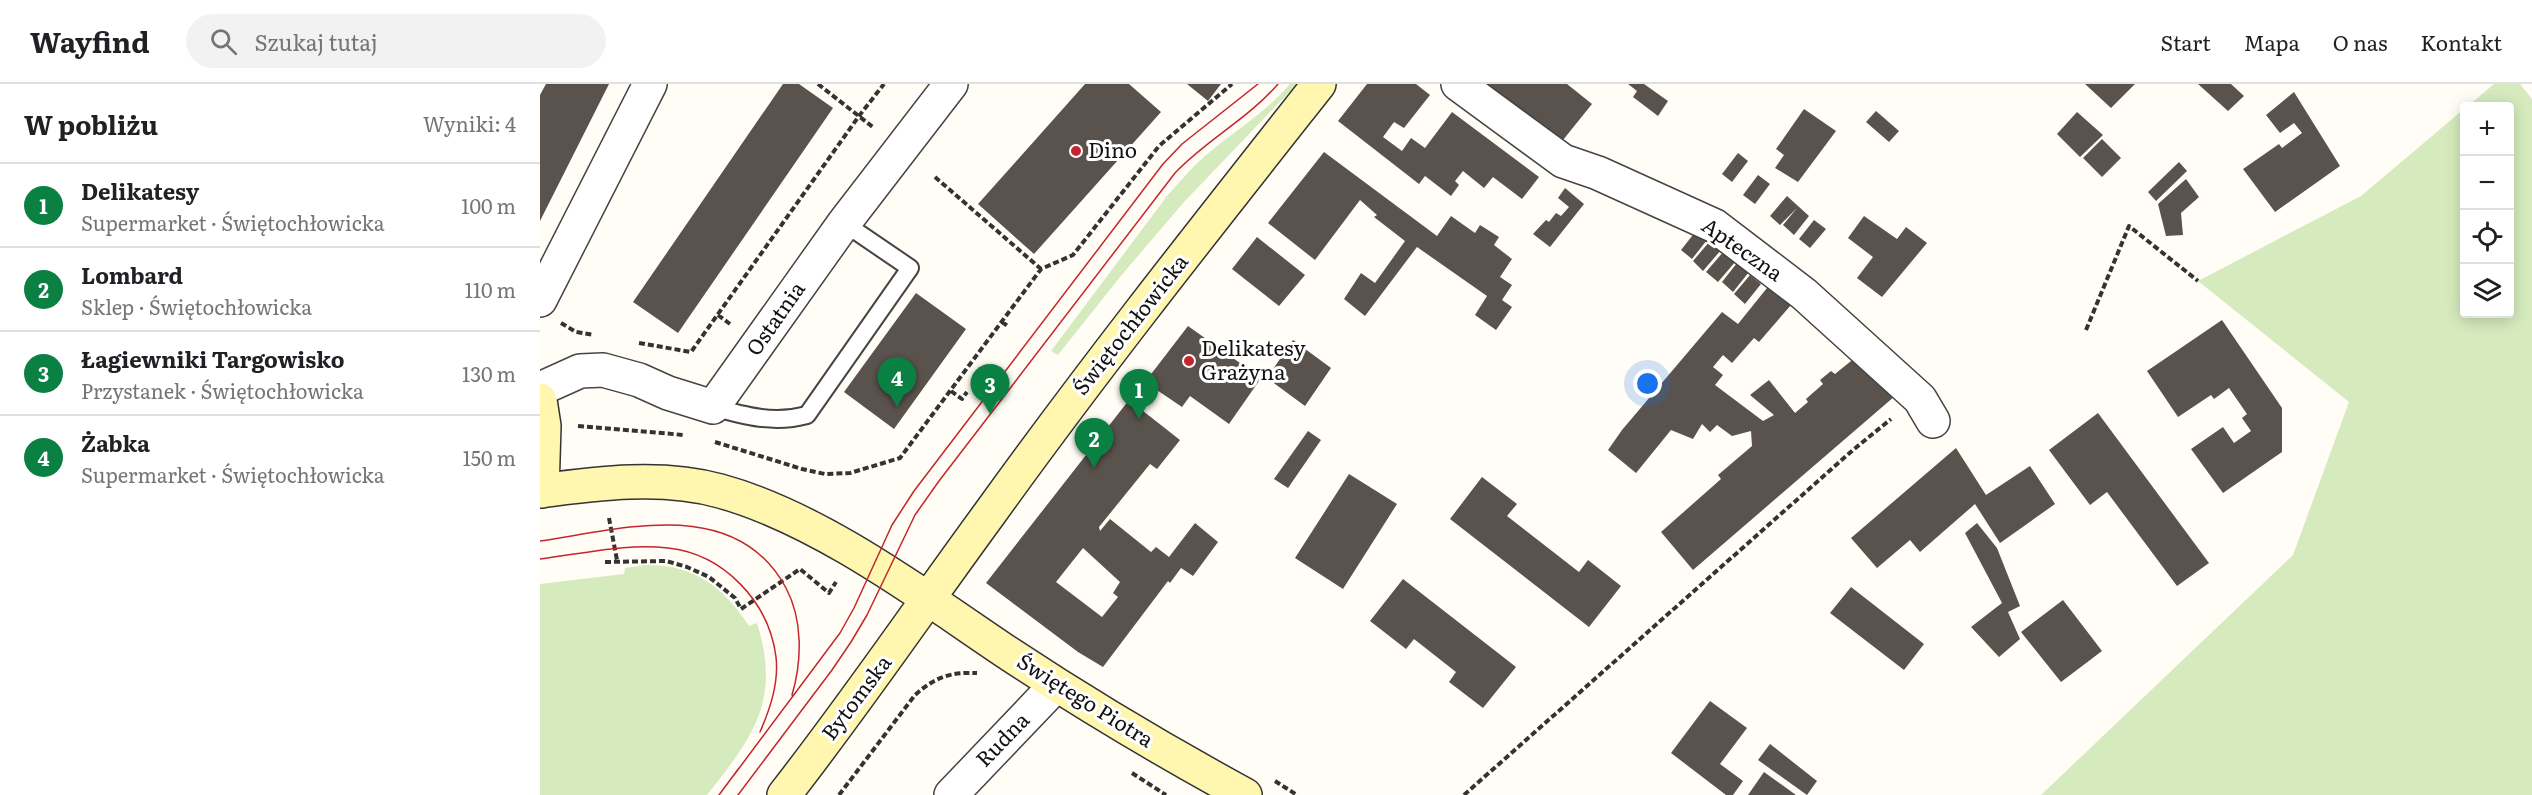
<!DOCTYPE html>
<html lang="pl">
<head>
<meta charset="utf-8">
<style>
	body { margin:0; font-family:Literata,serif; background:#f2f2f2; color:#202124 }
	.controls { position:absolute; right:18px; top:18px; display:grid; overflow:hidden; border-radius:6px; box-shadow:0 3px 15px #0003 }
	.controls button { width:54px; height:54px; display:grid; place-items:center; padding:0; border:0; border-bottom:2px solid #e0e0e0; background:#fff; color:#202124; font:30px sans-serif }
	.you { position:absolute; left:1108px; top:300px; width:21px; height:21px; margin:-15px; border:4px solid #fff; border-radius:50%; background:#1a73e8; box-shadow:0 0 0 9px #1a73e833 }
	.badge { display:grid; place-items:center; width:39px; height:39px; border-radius:50%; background:#0b8043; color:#fff; font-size:20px; font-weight:700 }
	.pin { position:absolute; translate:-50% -50px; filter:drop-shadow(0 2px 3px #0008) }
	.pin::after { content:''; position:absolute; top:32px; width:21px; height:18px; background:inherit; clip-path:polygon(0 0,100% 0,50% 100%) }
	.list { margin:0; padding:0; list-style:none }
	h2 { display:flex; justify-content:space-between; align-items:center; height:78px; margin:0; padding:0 24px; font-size:26px }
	h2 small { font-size:20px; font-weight:400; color:#757577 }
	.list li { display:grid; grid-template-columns:39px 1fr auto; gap:18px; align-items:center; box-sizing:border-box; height:84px; padding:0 24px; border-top:2px solid #e0e0e0 }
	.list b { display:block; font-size:22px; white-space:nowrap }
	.list p { margin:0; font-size:20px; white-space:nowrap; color:#757577 }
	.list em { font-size:20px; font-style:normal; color:#757577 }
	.icon { flex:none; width:33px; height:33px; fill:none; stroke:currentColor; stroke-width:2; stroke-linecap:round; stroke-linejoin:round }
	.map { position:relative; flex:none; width:1992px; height:711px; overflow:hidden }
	header { display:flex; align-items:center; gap:36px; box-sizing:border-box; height:84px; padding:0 30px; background:#fff; border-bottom:2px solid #e0e0e0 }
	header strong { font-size:28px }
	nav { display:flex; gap:33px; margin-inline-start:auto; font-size:21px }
	.search { width:420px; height:54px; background:#f2f2f2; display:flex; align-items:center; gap:15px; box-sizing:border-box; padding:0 21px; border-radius:33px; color:#757577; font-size:22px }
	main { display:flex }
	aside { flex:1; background:#fff }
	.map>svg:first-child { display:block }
</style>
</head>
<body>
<header>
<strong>Wayfind</strong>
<div class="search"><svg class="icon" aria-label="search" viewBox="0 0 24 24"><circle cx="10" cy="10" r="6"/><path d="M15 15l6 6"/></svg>Szukaj tutaj</div>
<nav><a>Start</a><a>Mapa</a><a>O nas</a><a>Kontakt</a></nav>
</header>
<main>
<aside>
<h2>W pobliżu<small>Wyniki: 4</small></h2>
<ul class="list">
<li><span class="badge">1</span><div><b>Delikatesy</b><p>Supermarket · Świętochłowicka</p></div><em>100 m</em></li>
<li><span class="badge">2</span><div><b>Lombard</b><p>Sklep · Świętochłowicka</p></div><em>110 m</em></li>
<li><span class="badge">3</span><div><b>Łagiewniki Targowisko</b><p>Przystanek · Świętochłowicka</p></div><em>130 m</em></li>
<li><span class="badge">4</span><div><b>Żabka</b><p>Supermarket · Świętochłowicka</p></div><em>150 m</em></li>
</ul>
</aside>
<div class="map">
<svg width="1992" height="711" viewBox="0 0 1992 711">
	<rect width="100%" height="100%" fill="#fffdf5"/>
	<path fill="#d5ebbd" d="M750 0H757L644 118 580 193 518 271 511 267 627 112C639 99 651 84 665 72 695 46 723 31 750 0Z
		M1954 0H1980L1992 15V711H1501L1753 471 1809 318 1658 197 1821 112 1924 25V230H1970V22H1928Z
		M105 481C153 480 184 503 209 542L217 539C241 616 214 652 167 711H0V500L84 490 85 484Z"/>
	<path fill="#5a524d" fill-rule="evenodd" d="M6 0H69L0 137V11Z
		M243 0H259L293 24 138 249 93 218Z
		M545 0H589L621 28 494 170 438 120Z
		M647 0H681L668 17Z
		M827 0H876L890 11 864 44 854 38 843 53 862 67 871 54 885 64 912 28 999 93 982 115 953 93 944 104 923 87 915 97 919 101 911 112 885 92 879 100 798 37Z
		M949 0H1027L1052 20 1019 61 945 4Z
		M1088 0H1104L1128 17 1118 32 1093 13 1097 7Z
		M1545 0H1595L1571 24Z
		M1658 0H1691L1704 12 1688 27Z
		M1754 8 1800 82 1735 128 1703 85 1739 60 1742 64 1762 49 1754 39 1740 49 1726 31Z
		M1264 25 1296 47 1258 98 1235 84 1244 71 1236 65Z
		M1336 27 1359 47 1349 58 1326 38Z
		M1537 28 1563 51 1540 73 1517 50Z
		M1562 55 1581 74 1562 93 1543 74Z
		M784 68 897 152 911 132 935 149 940 141 959 153 954 161 972 175 960 193 972 201 962 216 972 223 956 246 935 231 947 212 877 163 825 232 804 215 821 189 835 199 865 157 834 133 837 131 820 116 775 176 728 139Z
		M1198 69 1208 77 1192 98 1182 90Z
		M1639 78 1647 87 1616 117 1608 108Z
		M1218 91 1230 100 1215 120 1203 111Z
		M1646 95 1659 113 1641 129 1643 151 1626 152 1618 120Z
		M1025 104 1044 120 1010 163 993 150 1006 136 1009 138 1016 129 1021 132 1029 123 1018 114Z
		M1247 112 1269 132 1254 151 1243 141 1257 124 1240 141 1230 132Z
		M1324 132 1357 155 1366 143 1387 159 1342 213 1317 194 1333 173 1308 154Z
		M1274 136 1286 145 1270 164 1259 155Z
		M1156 147 1167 156 1152 175 1141 166Z
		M717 153 765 191 739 222 692 185Z
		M1170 157 1181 166 1163 187 1153 177Z
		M1184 167 1196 177 1178 198 1166 188Z
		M1197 179 1209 188 1193 208 1182 198Z
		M1210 191 1221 200 1205 220 1194 210Z
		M1235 194 1257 214 1219 258 1214 254 1192 279 1183 271 1173 283 1183 291 1175 301 1223 337 1234 331 1210 311 1229 296 1255 329 1268 318 1266 315 1283 300 1280 296 1291 287 1295 290 1316 273 1355 312 1153 486 1121 448 1181 395 1178 391 1212 362 1211 347 1192 352 1177 341 1170 348 1162 340 1153 355 1131 346 1096 389 1068 366 1082 346 1182 228 1198 240Z
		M376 209 426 245 354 345 304 308Z
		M1682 236 1742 324V368L1683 409 1651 365 1683 343 1694 359 1711 347 1702 334 1707 330 1689 304 1674 315 1671 311 1638 333 1607 287Z
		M648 242 721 294 689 340 650 312 642 323 605 298Z
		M753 256 791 284 765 322 727 294Z
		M589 316 640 356 617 385 610 380 559 443 560 447 570 435 611 468 616 463 629 473 655 439 678 458 653 492 641 484 630 499 628 497 563 583 538 568 446 499ZM543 464 580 498 573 509 578 513 562 533 516 498Z
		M1558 329 1669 479 1637 502 1567 408 1550 421 1509 366Z
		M768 347 781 356 748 404 734 395Z
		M1416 364 1446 411 1490 382 1515 420 1460 459 1435 420 1380 468 1370 456 1337 484 1311 454Z
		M809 390 857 420 803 505 755 474Z
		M942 393 977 420 967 432 1039 488 1048 476 1081 502 1049 543 910 435Z
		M1437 439 1457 464 1480 522 1468 528 1480 555 1459 573 1431 543 1462 519 1425 449Z
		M863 495 976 583 943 624 909 598 916 588 874 555 866 565 830 537Z
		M1311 503 1384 560 1364 586 1290 529Z
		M1523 516 1562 567 1521 598 1481 548Z
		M1170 617 1207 644 1180 680 1203 697 1193 711H1186L1131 669Z
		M1230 660 1277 697 1267 711 1218 676Z
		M1224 688 1256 711H1208Z"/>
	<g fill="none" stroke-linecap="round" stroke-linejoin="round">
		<g stroke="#444" stroke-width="20">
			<path id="lane" d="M173 323C205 332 234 340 267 331L370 184 304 139"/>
		</g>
		<g stroke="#444" stroke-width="36">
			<path id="street" d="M918 0 1023 77 1058 89 1175 142 1264 210 1380 315 1393 337
				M0 216 110 0
				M0 305 40 287 63 286 99 296 128 309 173 323 304 139 411 0
				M411 711 516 601"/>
		</g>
		<g stroke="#333" stroke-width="36">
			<path id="secondary" d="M0 316 4 342 2 407
				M0 407C58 399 123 391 180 407 279 434 383 512 468 569 545 620 624 667 705 711
				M244 711C316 619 381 523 450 429 555 283 667 142 779 0"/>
		</g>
		<path stroke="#333" stroke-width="4" stroke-dasharray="6 3" stroke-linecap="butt" d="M278 0 334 44
			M395 93 501 185
			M178 231 190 240
			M462 238 469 243
			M21 239 36 248 54 251
			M1546 246 1589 142 1658 197
			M99 259 151 268 319 32 344 0
			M411 307 422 315 427 308
			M38 342 144 351
			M175 358 262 385 285 390 310 389 360 374 501 185 533 171 619 62 692 0
			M69 434 77 476
			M65 478 126 477 147 483 169 493 195 514 201 525 260 485 289 509 296 498
			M592 689 626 711
			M735 697 757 711
			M299 711 375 611C395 593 410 588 437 589
			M924 711 1313 366 1351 335"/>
		<use href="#lane" stroke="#fff" stroke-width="16"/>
		<use href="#street" stroke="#fff" stroke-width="33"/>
		<use href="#secondary" stroke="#fff6b0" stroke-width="33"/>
		<path stroke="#c4262e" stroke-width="1.5" d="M0 457C83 445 196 411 246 504 263 536 262 577 252 611
			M0 475C41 470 86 459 128 464 184 470 229 518 236 573 239 599 230 625 220 648
			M194 691 300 549 314 524 352 441 374 407 623 80 642 60 718 0
			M179 711 199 684
			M198 711 292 586 311 558 327 531 375 431 399 397 635 89C666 56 708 35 738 0"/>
	</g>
	<g fill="#c4262e" stroke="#fff" stroke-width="2">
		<circle cx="536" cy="67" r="6"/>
		<circle cx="649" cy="277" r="6"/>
	</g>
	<g text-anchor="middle" stroke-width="6" stroke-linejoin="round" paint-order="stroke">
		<g font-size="21" fill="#111" stroke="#fff" text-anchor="start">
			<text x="548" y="74">Dino</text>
			<text x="661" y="272">Delikatesy<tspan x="661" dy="24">Grażyna</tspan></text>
		</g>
		<g font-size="21" fill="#111" stroke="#fff">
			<text transform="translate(1202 166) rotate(35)" y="7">Apteczna</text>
			<text transform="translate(236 235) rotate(-55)" y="7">Ostatnia</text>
			<text transform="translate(591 241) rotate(-52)" y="7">Świętochłowicka</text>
			<text transform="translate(317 614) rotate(-53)" y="7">Bytomska</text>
			<text transform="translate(545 617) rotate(32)" y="7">Świętego Piotra</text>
			<text transform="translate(463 656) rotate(-46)" y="7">Rudna</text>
		</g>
	</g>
</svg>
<div class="controls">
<button>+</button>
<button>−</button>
<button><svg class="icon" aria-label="locate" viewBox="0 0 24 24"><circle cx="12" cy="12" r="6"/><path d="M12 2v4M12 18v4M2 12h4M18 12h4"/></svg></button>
<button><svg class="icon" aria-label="layers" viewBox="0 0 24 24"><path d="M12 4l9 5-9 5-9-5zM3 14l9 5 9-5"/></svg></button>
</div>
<div class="you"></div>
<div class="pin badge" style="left:599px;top:335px">1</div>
<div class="pin badge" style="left:554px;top:384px">2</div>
<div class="pin badge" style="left:450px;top:330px">3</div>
<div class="pin badge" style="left:357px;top:323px">4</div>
</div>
</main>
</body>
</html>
